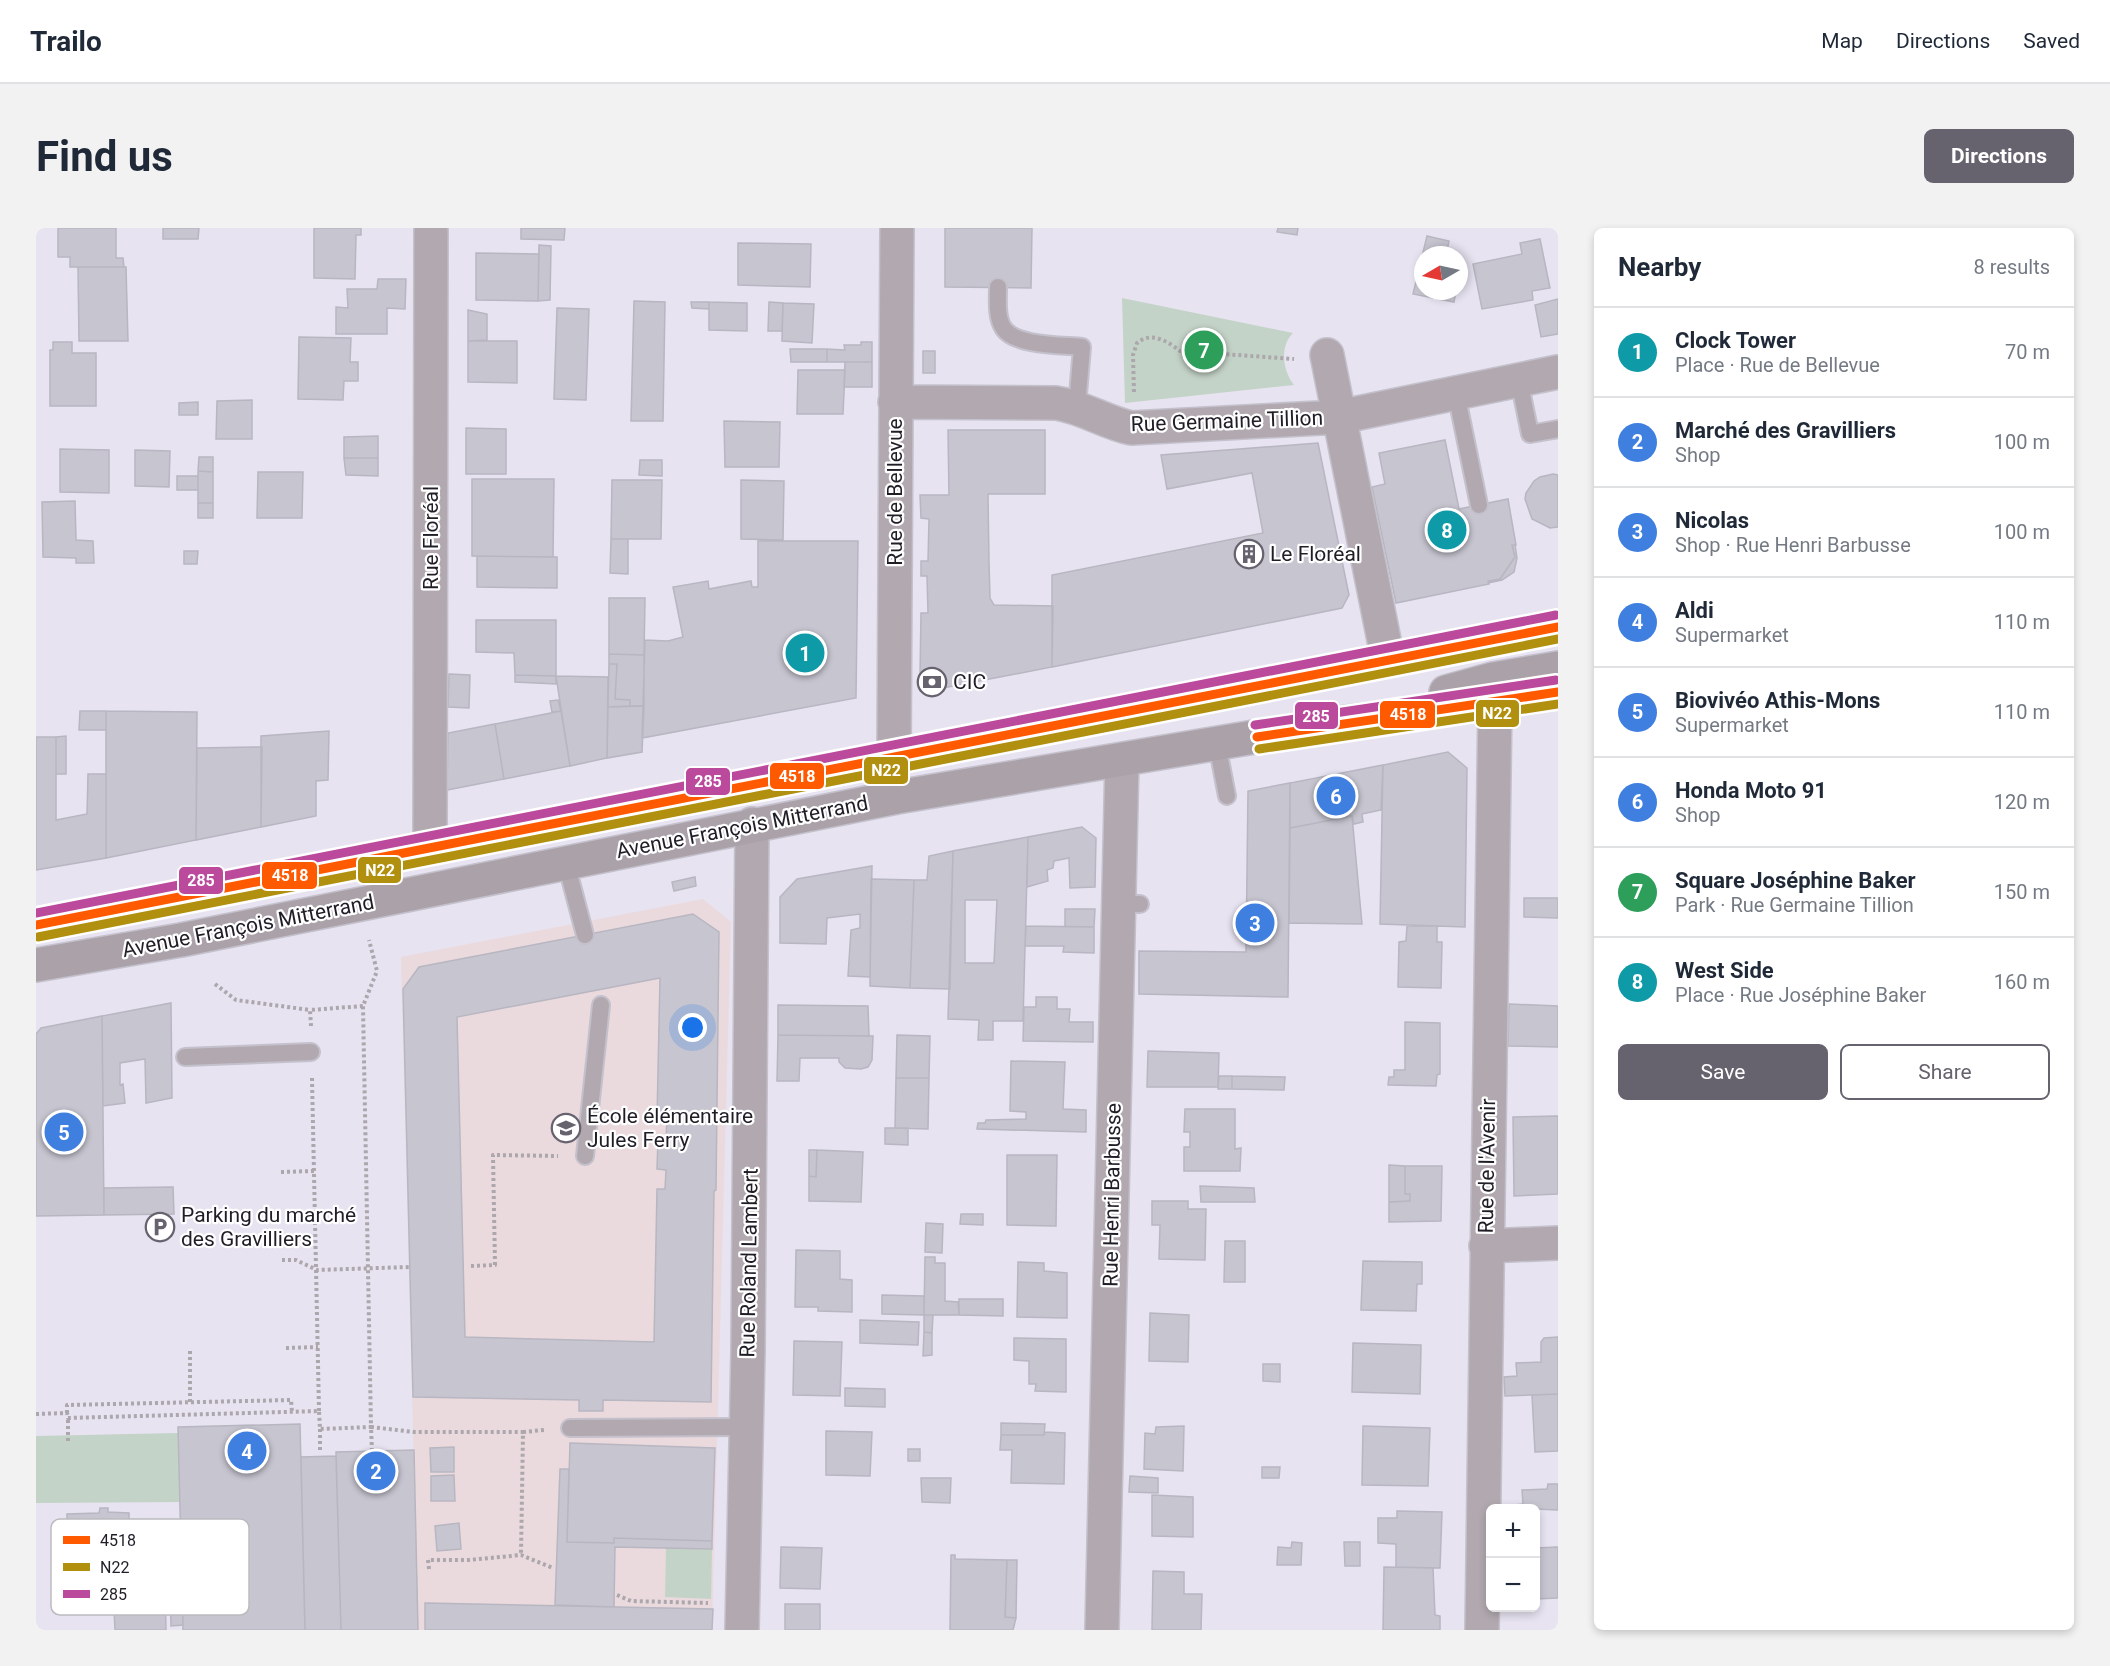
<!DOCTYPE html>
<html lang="en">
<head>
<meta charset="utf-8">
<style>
	body { margin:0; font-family:Roboto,sans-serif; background:#f2f2f3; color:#1f2937 }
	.controls { position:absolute; right:18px; bottom:18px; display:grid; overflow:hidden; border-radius:9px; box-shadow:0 3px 9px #0003 }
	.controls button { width:54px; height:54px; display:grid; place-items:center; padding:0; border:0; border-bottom:2px solid #e0e1e3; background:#fff; color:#1f2937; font:30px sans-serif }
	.compass { position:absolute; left:1378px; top:18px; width:54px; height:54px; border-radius:50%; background:#fff; box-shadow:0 3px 9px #0003; rotate:261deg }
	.you { position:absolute; left:657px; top:800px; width:21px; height:21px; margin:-15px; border:4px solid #fff; border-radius:50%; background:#1a73e8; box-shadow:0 0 0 9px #1a73e833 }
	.badge { display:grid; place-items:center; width:39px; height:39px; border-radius:50%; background:#66626e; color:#fff; font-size:20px; font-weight:700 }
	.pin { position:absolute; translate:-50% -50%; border:3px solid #fff; box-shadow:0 2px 6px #0006 }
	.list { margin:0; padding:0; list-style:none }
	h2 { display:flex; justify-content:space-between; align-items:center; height:78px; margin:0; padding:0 24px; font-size:26px }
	h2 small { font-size:20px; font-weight:400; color:#747a83 }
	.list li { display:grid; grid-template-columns:39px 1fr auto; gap:18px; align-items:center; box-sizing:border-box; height:90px; padding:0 24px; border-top:2px solid #e0e1e3 }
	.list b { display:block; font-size:22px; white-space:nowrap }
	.list p { margin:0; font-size:20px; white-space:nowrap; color:#747a83 }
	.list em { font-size:20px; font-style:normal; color:#747a83 }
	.actions { display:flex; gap:12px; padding:18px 24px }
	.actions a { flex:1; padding:14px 0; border:2px solid #66626e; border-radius:9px; text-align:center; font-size:21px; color:#66626e }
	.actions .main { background:#66626e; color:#fff }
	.map { position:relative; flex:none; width:1522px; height:1402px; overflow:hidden; border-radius:9px }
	header { display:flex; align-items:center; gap:36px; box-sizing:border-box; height:84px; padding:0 30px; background:#fff; border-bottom:2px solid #e0e1e3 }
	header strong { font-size:28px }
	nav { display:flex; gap:33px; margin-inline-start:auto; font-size:21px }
	.intro { display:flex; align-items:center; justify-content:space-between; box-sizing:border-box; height:144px; padding:0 36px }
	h1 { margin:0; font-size:42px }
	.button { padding:15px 27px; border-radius:9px; background:#66626e; color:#fff; font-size:21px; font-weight:700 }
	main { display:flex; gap:36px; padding:0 36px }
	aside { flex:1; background:#fff; border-radius:9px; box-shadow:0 3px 9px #0003 }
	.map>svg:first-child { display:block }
</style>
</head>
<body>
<header>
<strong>Trailo</strong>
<nav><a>Map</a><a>Directions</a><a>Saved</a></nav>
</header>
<div class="intro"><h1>Find us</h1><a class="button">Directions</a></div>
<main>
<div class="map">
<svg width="1522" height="1402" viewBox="0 0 1522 1402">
	<rect width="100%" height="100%" fill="#e7e3f1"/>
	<path fill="#eadadd" d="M667 671 695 694 676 1402H382L365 729Z"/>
	<path fill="#c4d3c7" d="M1086 70 1257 105C1243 119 1247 143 1258 157L1089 175Z
		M142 1205 144 1274 0 1275V1208Z
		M630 1320 676 1321 675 1371 629 1369Z"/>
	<path fill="#c7c5d0" stroke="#b8b6c1" stroke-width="1.5" fill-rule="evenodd" d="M22 0H80V30H87L88 39H34V29H22Z
		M127 0H163L162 11H127Z
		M278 0H325V7H320L319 51 278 50Z
		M485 0H529L528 12 485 11Z
		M909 0H996L995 60 909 59Z
		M1242 0H1262L1261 7 1241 4Z
		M1391 8 1413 13 1410 27H1387V63H1420L1418 74 1377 66Z
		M1504 11 1514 60 1496 63 1497 72 1446 81 1437 36 1486 26 1484 15Z
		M702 15 775 16 774 59 702 57Z
		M503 17 515 18 514 72 502 73Z
		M440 25 503 26 502 73 440 72Z
		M42 39H90L92 113H43Z
		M342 51H370L369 81 351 80V106H300V79L312 80 311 61H341Z
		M1522 71V106L1505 109 1499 77Z
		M598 73 629 74 627 193H595Z
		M655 74H673V81L656 80Z
		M673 74 711 75V103L673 102Z
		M733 74 747 75 746 103H732Z
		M747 75 778 76 776 115 746 113Z
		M521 80 553 81 550 172 518 171Z
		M432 82 451 86V112L432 113Z
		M263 109 315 110 314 134H322V153H308L307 172 262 171Z
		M432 113H481V155L432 154Z
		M17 114H36V125H60V178H14V122H17Z
		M825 114H836V134H791V121L809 122 808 117H825Z
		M754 121H791V134H755Z
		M887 123H899V145H887Z
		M809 134H836V159H808Z
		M762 142H809L807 186H761Z
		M216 172V211H180L181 173Z
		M162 174V187H143V175Z
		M688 193 744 194 743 239H689Z
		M430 200 470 201V246H430Z
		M912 202H1009V266H952L953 334 954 370 958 377 1017 378 1016 439 907 460 884 448 885 385H892L891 348H885V333H892L893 291 885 290 884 267H913Z
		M342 208V230H308V209Z
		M1409 212 1423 281 1472 271 1480 317H1476L1479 329 1464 351 1452 353 1453 356 1360 375 1336 259 1349 256 1343 225Z
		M1282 215 1313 367 1306 380 1016 439V347L1227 305 1216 245 1131 261 1125 227Z
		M24 221 73 222V265L24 264Z
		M99 222 134 223 133 259 99 258Z
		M163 229H177V244L162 243Z
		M308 230H342V248L310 247Z
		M604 232H626V248L603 247Z
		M162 243 177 244V275H162Z
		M222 244H267L266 290H221Z
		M1517 246 1522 247V299L1514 300 1496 291 1489 271 1490 265 1498 253 1504 249Z
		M141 248H162V262H141Z
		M436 251H518L517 329 436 328Z
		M576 252H626L625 311H575Z
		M705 252 748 253 747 312 705 311Z
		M39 273 40 312 57 313 58 335H40V330L7 329 6 274Z
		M162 275H177V290H162Z
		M575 311H592V346L574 345Z
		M722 313H822L820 470 606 510 609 412 632 413 647 409 637 359 672 353 673 361 715 353 716 359H722Z
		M1476 317H1479L1481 330 1478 344 1466 352 1452 355 1464 351 1479 329Z
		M148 323H162L161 336H148Z
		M441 328 521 329V360L441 359Z
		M573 370H609L608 427 573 426Z
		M440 392H520V448L479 447 478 425 440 424Z
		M573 426 608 427V478H594V472L579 471 581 436H573Z
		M573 436H581L579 471 594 472V478L572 479Z
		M413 446 434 447 433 480 412 479Z
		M479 447 520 448V456L479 454Z
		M520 448 572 449 571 530 534 538Z
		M522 472 525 483 516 484 514 473Z
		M608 478 606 524 571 530 572 479Z
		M44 483H70V502H43Z
		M70 483 161 484 160 612 70 630Z
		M525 483 534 538 468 551 459 496Z
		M459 496 468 551 411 562 412 505Z
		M293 503 292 552 280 553V588L225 599V508Z
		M30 508V546H20V509Z
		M0 509H20V592L51 586 52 546H70V630L0 642Z
		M226 519 225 599 160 612 161 520Z
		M1412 524 1431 540 1429 699 1344 696 1347 537Z
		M1347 537 1345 582 1326 586 1327 594 1318 596 1316 588 1254 600V555Z
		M1254 555 1252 769 1103 766V723L1210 724 1212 563Z
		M1316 588 1326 696 1253 695 1254 600Z
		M1046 599 1060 610 1059 659 1034 660 1033 630 1018 633 1017 640 1011 642 1012 653 991 659 992 609Z
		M992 609 987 793H957V812H942L943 792 912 791 917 623ZM929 672H961L958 735H929Z
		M917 623 914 761 874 760 878 652H891L893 628Z
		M836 638 834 749 812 748 815 702 824 700V686L791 690 790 716 744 715V669L761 651Z
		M659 649 660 658 638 663 636 654Z
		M835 651 878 652 874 760 834 758Z
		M1488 670H1522V690L1488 689Z
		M1029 681H1059L1058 699H1029Z
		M657 686 683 704 680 962 678 963 675 1174 567 1172V1183H543V1172L377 1169 367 761 383 739ZM624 750 621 890H631L630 911H622L621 941 630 942 629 961H621L618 1114 429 1109 421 789Z
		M990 698 1058 699V725L1027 724 1028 718H989Z
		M1371 698H1401V714H1406L1405 760 1362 759 1363 714 1370 713Z
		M1000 769H1021V781H1034L1033 794H1057V814L987 813 988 779H1000Z
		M135 775 136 870 110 875 109 831 84 835V857L87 856 89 875 67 878 66 788Z
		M1473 776 1522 778V819L1472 818Z
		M742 777 832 778 833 808 742 807Z
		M66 788 68 987 0 988V806L5 800Z
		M1369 794 1404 795V846L1401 847 1400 858 1352 857 1353 849H1358V842H1369Z
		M742 807 837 808 836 832 832 839 825 841 809 840 803 834V830H764L763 853H741Z
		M861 807 894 808 893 850H860Z
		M1112 823 1183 825 1182 859H1111Z
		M975 833 1029 834 1027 881 1050 882V904L941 901 942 895H949L950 892 990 891V884L974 883Z
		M1183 848H1196V861H1182Z
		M1196 848 1249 849 1248 862 1196 861Z
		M860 850H893L892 901 859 900Z
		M1149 881H1199V921L1205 920 1204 943H1148V919H1154V904H1148Z
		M1522 888V966L1478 968 1477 889Z
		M849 900H872V917L849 916Z
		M773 922H781L780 949 773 948Z
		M781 922 827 924 825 974 773 973V948L780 949Z
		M971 927H1021L1020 998 971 997Z
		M1353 937 1369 938V966H1374V973L1353 974Z
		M1369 938H1406L1405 993 1353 994V974L1374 973V966H1369Z
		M1164 958 1218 960 1219 974H1165Z
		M137 959 138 986 68 987V960Z
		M1116 973H1152V981H1170L1169 1032 1123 1031 1124 997H1116Z
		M925 986H947V997L924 996Z
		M890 995 907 996 906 1025 889 1024Z
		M1189 1013H1209V1054H1188Z
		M760 1022 804 1023V1051L816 1052V1084L782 1083V1079H759Z
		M889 1029H899V1035H909V1073L922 1074 923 1087H888Z
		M1327 1033 1386 1034V1056H1381L1380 1083 1325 1082Z
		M982 1034 1008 1035V1043L1031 1045V1090L981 1089Z
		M846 1067 888 1068V1087L846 1086Z
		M923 1071H967V1088L923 1087Z
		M1114 1085 1153 1087 1152 1134 1113 1133Z
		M888 1087H897L896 1105 888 1104Z
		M824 1092 883 1094 882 1117 824 1115Z
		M888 1104 896 1105V1127L887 1128Z
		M1522 1109V1166L1469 1168 1468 1149 1481 1148 1480 1135 1505 1134V1114L1508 1110Z
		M978 1110 1030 1111V1164L999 1163 1000 1156H993V1133L978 1132Z
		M758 1113 806 1114 804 1168 757 1167Z
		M1317 1115 1385 1117 1384 1166 1316 1164Z
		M1227 1136H1244V1154L1227 1153Z
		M809 1160 849 1161V1179L809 1178Z
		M1522 1166V1223L1499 1224 1496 1167Z
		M965 1195 1009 1196 1008 1207H965Z
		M264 1196 269 1402H147L142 1199Z
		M1148 1198 1147 1243 1108 1241 1109 1205 1119 1206 1120 1199Z
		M1327 1198 1394 1200 1392 1258 1326 1257Z
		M790 1203 836 1204 834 1248 790 1247Z
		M1009 1204 1029 1205 1028 1256 975 1255 976 1222H964L965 1207H1008Z
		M534 1215 679 1220 676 1313 578 1310V1315L531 1314Z
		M418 1219V1244H395L394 1220Z
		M872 1221H884V1233H872Z
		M378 1222 382 1402H305L300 1224Z
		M300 1228 305 1402H269L265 1229Z
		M1226 1239H1244L1243 1250H1226Z
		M524 1241H533L531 1314 578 1315V1310L676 1313V1321L579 1319 578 1379 519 1377Z
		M418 1247 419 1273H395V1248Z
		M1094 1248 1122 1250V1265L1093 1264Z
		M885 1250H915L914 1275 886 1274Z
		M1512 1256H1522V1282L1480 1280 1479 1277 1487 1276 1486 1262 1511 1261Z
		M1116 1267 1157 1269V1309L1116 1308Z
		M64 1280H72V1284L93 1285 94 1358 31 1359V1286L63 1285Z
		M1361 1283 1406 1284 1404 1340 1360 1339V1316L1342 1315V1290H1361Z
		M423 1295 425 1321 401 1323 399 1298Z
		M1256 1314 1266 1315 1265 1337H1241L1242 1319 1255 1320Z
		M1308 1314H1324V1338H1309Z
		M745 1319 786 1320 784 1361 744 1360Z
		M1522 1319V1370L1500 1371V1320Z
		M915 1327H919V1331L971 1332 969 1389 980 1390 977 1402H914Z
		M971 1332H981L980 1390 969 1389Z
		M1348 1339 1397 1340 1399 1387 1404 1388V1402H1347Z
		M1117 1343 1148 1344V1366H1166L1165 1402H1116Z
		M134 1357H146L147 1397 135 1398Z
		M129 1360 130 1402H79L77 1361Z
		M389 1375 677 1381 676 1402H389Z
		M749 1376H784V1402H749Z"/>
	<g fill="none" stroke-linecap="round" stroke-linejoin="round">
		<g stroke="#c4c0cc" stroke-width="20">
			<path id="lane" d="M962 59C962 72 960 90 968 101 980 118 1026 117 1046 119L1041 178
				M1483 152 1494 206 1522 201
				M1420 165 1443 277
				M1181 516 1191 568
				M530 635 549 707
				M1082 676H1104
				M149 829 275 824
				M549 928 565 777
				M534 1200 710 1199"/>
		</g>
		<g stroke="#c4c0cc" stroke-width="36">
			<path id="street" d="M1291 127 1352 432
				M859 174 1020 175C1047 179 1068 194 1095 200L1303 189 1522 144
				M858 529 861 0
				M394 620 395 0
				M1450 1018 1522 1015
				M706 1402 712 1123 716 596
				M1066 1402 1086 532
				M1446 1402 1459 475"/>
		</g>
		<g stroke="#c4c0cc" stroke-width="36">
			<path id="primary" d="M1410 464 1457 451 1522 440
				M0 697 1522 399
				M0 737 145 712 861 569 1296 496 1459 475 1522 464"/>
		</g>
		<path stroke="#aca7ac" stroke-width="4" stroke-dasharray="3 3" stroke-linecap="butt" d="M1098 164 1097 127 1101 115C1115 103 1131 113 1144 123L1258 131
			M179 756 200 772 274 782
			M275 798 274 782 327 778
			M276 850 283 1183
			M245 944 278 943
			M246 1032H260L281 1042 374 1039
			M435 1038 459 1037 457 927 522 928
			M250 1120 282 1119
			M154 1174V1121
			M31 1185V1177L255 1172 256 1184
			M0 1186 31 1185 32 1190 283 1183 284 1201 335 1199 327 778 341 743 333 712
			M284 1201V1225
			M487 1204 508 1202
			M32 1213V1190
			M336 1223 335 1199 378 1204H487L485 1327
			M393 1341 392 1332H433L485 1327 517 1340
			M581 1367 595 1373 672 1375"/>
		<use href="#lane" stroke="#b1a9af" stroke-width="16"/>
		<use href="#street" stroke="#b1a9af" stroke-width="33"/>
		<use href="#primary" stroke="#aba2a9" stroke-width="33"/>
		<g stroke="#fff" stroke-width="14">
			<path id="bus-1" d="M1221 509 1522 464
				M0 697 1522 399"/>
		</g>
		<g stroke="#fff" stroke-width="14">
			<path id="bus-2" d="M1223 521 1522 476
				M2 709 1522 411"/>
		</g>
		<g stroke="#fff" stroke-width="14">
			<path id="bus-3" d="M1219 497 1520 452
				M0 685 1520 387"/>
		</g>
		<use href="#bus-1" stroke="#ff5a00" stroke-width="9"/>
		<use href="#bus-2" stroke="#b18f0f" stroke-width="9"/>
		<use href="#bus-3" stroke="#bb4a9c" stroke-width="9"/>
	</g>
	<defs>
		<g id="building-ring" transform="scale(1.5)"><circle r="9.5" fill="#fff" stroke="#66626e" stroke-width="1.5"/><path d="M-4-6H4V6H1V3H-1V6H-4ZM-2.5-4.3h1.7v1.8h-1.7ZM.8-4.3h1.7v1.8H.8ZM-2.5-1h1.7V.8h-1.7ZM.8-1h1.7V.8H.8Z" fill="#66626e"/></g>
		<g id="bank-ring" transform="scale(1.5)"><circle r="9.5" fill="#fff" stroke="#66626e" stroke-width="1.5"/><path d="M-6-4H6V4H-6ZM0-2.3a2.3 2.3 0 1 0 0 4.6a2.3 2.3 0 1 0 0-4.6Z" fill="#66626e"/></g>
		<g id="school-ring" transform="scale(1.5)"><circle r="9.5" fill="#fff" stroke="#66626e" stroke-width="1.5"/><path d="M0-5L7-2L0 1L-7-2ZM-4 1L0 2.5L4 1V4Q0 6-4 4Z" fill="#66626e"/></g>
		<g id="parking-ring" transform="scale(1.5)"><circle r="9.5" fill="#fff" stroke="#66626e" stroke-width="1.5"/><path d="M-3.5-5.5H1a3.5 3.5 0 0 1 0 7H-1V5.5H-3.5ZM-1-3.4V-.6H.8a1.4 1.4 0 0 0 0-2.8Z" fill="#66626e"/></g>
	</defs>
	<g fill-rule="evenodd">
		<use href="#building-ring" x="1213" y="326"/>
		<use href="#bank-ring" x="896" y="454"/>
		<use href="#school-ring" x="530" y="900"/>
		<use href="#parking-ring" x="124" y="999"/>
	</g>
	<g text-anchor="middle" stroke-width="4.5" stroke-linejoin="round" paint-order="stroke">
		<g font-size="21" fill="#201d27" stroke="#fff">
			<text transform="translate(1191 193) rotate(-2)" y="7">Rue Germaine Tillion</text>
			<text transform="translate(859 264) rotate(-90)" y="7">Rue de Bellevue</text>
			<text transform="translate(395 310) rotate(-90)" y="7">Rue Floréal</text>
			<text transform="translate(706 599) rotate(-11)" y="7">Avenue François Mitterrand</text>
			<text transform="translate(212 698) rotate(-11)" y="7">Avenue François Mitterrand</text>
			<text transform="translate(1451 938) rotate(-89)" y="7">Rue de l'Avenir</text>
			<text transform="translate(1076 967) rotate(-89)" y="7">Rue Henri Barbusse</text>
			<text transform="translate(713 1035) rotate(-89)" y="7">Rue Roland Lambert</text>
		</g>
		<g font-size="21" fill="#201d27" stroke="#fff" text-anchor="start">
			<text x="1234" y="333">Le Floréal</text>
			<text x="917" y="461">CIC</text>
			<text x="551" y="895">École élémentaire<tspan x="551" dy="24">Jules Ferry</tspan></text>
			<text x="145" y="994">Parking du marché<tspan x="145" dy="24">des Gravilliers</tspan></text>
		</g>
	</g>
	<rect x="15" y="1291" width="198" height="96" rx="9" fill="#fff" stroke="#bcbbbe" stroke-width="1.5"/>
	<rect x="27" y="1308" width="27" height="8" fill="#ff5a00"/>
	<rect x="27" y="1335" width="27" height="8" fill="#b18f0f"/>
	<rect x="27" y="1362" width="27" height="8" fill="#bb4a9c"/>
	<g font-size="16" fill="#201d27">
		<text x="64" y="1318">4518</text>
		<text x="64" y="1345">N22</text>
		<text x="64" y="1372">285</text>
	</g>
	<g stroke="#fff" stroke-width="2">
		<rect x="1439" y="471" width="45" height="29" rx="6" fill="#b18f0f"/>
		<rect x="1343" y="472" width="57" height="29" rx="6" fill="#ff5a00"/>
		<rect x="1258" y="473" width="45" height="29" rx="6" fill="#bb4a9c"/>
		<rect x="827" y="528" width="46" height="29" rx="6" fill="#b18f0f"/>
		<rect x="733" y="534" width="56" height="28" rx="6" fill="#ff5a00"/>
		<rect x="649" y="539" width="46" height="29" rx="6" fill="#bb4a9c"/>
		<rect x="321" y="628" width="45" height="28" rx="6" fill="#b18f0f"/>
		<rect x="225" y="633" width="57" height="29" rx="6" fill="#ff5a00"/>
		<rect x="142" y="638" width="46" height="29" rx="6" fill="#bb4a9c"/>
	</g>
	<g font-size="16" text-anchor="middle" font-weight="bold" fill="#fff">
		<text x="1461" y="491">N22</text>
		<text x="1372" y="492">4518</text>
		<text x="1280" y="494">285</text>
		<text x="850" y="548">N22</text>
		<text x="761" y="554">4518</text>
		<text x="672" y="559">285</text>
		<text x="344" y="648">N22</text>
		<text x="254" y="653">4518</text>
		<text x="165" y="658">285</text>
	</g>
</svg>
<div class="controls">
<button>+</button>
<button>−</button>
</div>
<svg class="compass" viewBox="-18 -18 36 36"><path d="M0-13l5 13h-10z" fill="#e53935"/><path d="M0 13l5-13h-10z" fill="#747a83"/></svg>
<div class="you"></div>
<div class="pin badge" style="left:769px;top:425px;background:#0f9aa8">1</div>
<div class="pin badge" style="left:340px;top:1243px;background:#3f7fe0">2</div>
<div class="pin badge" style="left:1219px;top:695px;background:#3f7fe0">3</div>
<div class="pin badge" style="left:211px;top:1223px;background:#3f7fe0">4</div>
<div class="pin badge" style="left:28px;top:904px;background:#3f7fe0">5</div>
<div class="pin badge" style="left:1300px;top:568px;background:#3f7fe0">6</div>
<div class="pin badge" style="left:1168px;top:122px;background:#2e9e5b">7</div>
<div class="pin badge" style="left:1411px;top:302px;background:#0f9aa8">8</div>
</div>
<aside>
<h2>Nearby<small>8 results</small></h2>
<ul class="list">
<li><span class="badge" style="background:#0f9aa8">1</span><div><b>Clock Tower</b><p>Place · Rue de Bellevue</p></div><em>70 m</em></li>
<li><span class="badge" style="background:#3f7fe0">2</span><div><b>Marché des Gravilliers</b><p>Shop</p></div><em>100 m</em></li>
<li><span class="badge" style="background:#3f7fe0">3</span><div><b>Nicolas</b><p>Shop · Rue Henri Barbusse</p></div><em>100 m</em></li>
<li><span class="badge" style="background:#3f7fe0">4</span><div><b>Aldi</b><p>Supermarket</p></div><em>110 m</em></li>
<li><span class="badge" style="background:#3f7fe0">5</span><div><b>Biovivéo Athis-Mons</b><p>Supermarket</p></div><em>110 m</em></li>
<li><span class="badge" style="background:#3f7fe0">6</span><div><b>Honda Moto 91</b><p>Shop</p></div><em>120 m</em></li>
<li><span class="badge" style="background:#2e9e5b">7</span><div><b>Square Joséphine Baker</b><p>Park · Rue Germaine Tillion</p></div><em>150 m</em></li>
<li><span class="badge" style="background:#0f9aa8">8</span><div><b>West Side</b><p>Place · Rue Joséphine Baker</p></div><em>160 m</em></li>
</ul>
<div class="actions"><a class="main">Save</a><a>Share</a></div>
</aside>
</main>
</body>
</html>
